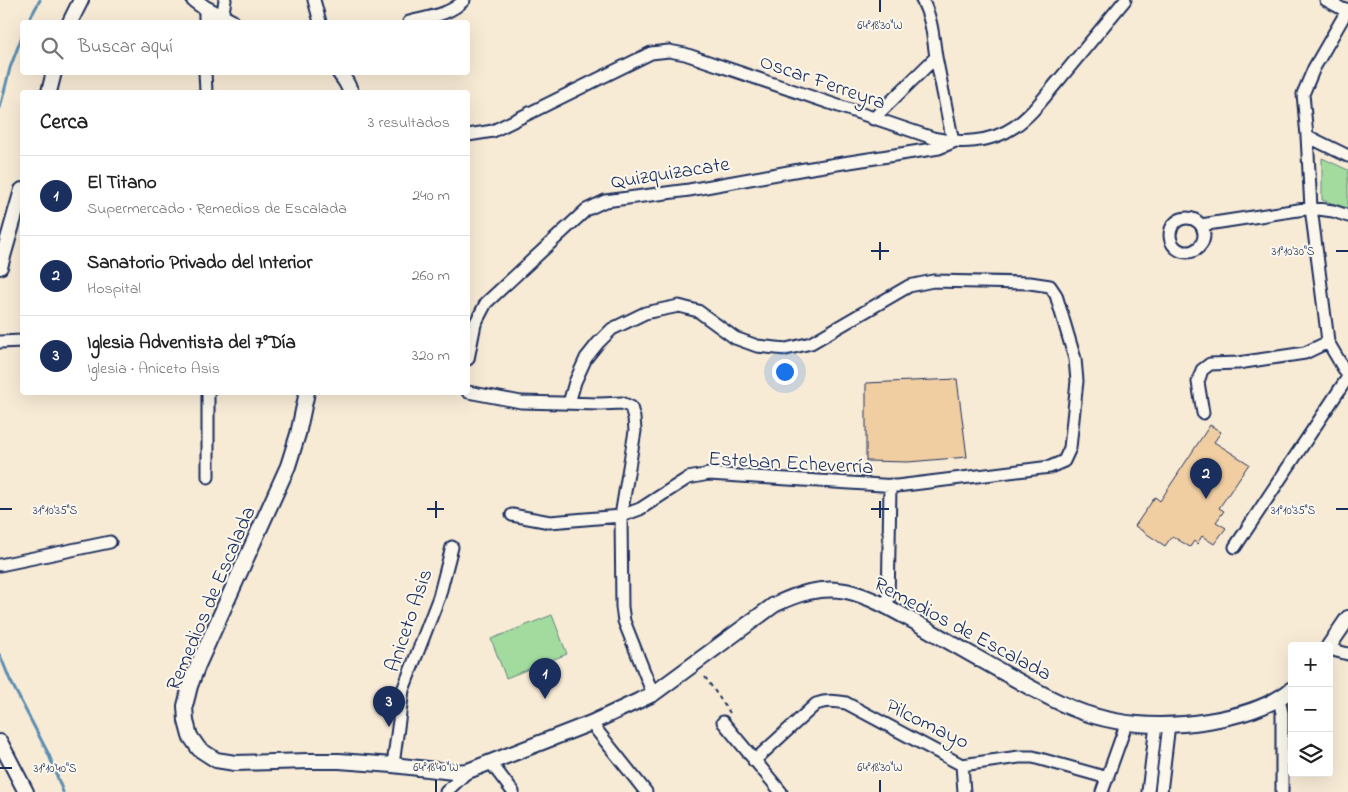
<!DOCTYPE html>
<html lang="es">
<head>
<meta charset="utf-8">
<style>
	body { margin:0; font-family:"Indie Flower",sans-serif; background:#f6f6f6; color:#222 }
	.controls { position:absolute; right:15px; bottom:15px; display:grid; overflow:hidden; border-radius:5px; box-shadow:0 5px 20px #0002 }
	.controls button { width:45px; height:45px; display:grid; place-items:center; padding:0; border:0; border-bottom:1px solid #e0e0e0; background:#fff; color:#222; font:25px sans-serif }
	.you { position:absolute; left:784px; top:371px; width:18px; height:18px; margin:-12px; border:4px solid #fff; border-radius:50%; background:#1a73e8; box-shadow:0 0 0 8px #1a73e833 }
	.badge { display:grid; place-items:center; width:32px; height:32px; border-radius:50%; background:#1b2f5e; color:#fff; font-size:16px; font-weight:700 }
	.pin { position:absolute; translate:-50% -41px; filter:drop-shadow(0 1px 2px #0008) }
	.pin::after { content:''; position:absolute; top:26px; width:18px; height:15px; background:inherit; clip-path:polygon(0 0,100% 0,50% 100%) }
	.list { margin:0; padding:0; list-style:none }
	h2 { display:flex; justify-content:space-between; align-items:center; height:65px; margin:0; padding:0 20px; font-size:21px }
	h2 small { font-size:16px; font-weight:400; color:#767676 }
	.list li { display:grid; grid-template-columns:32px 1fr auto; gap:15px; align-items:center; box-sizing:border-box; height:80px; padding:0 20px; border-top:1px solid #e0e0e0 }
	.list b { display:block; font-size:19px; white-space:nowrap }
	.list p { margin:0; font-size:16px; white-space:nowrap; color:#767676 }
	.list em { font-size:16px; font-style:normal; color:#767676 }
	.icon { flex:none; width:28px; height:28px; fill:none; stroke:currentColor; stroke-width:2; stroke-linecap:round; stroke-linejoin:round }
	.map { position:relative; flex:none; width:1348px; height:792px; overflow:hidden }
	.search { position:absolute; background:#fff; box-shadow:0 5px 20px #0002; left:20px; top:20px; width:450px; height:55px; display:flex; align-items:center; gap:12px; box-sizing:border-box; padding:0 18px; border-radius:5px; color:#767676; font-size:19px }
	.panel { position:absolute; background:#fff; box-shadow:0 5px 20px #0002; left:20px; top:90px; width:450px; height:305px; border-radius:5px }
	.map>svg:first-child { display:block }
</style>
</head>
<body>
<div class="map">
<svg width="1348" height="792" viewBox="0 0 1348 792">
	<rect width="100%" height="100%" fill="#f8ebd6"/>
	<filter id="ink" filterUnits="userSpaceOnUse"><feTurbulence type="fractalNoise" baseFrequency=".02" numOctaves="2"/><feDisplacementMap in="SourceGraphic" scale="10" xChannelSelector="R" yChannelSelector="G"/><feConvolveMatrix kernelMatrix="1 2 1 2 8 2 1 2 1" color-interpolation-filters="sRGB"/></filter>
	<g filter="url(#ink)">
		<path fill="#a3db9f" stroke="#5f857e" d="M1322 158 1348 170V208L1322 200Z
			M552 615 567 654 506 678 491 639Z"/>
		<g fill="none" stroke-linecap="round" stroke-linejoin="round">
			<path stroke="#5c8eb1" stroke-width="3" d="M28 22 40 0
				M0 108 10 68 22 36
				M0 655 10 680 49 755 63 792"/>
		</g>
		<path fill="#f1cea2" stroke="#1b2f5e" d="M957 379 967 457 908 462 866 461V383Z
			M1210 425 1221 432 1214 442 1249 464 1219 508 1224 511 1216 522 1226 528 1214 544 1202 536 1197 544 1194 541 1190 547 1172 536 1165 546 1135 526 1155 497 1160 501Z"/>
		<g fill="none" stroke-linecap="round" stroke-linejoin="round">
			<g stroke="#1b2f5e" stroke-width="15">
				<path id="minor" d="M314 0 320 22
					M1326 0 1348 12
					M205 8V22
					M1348 9 1314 68 1303 94 1307 136 1311 208 1327 333 1328 342 1348 376
					M222 18 225 0
					M409 22C428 17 450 15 464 0
					M205 72 206 92
					M873 119 936 57C933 37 932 18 922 0
					M468 135 493 131 651 53 669 51 685 54 933 138C959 144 991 143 1014 127 1032 115 1045 96 1059 80 1081 53 1103 27 1125 0
					M1307 136 1348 156
					M1170 235a17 17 0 1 1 34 0a17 17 0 1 1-34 0Z
					M1201 225 1311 208 1333 211 1348 216
					M0 342 22 341
					M468 359 475 324 486 303 586 210 605 201 689 190 805 169 939 148 953 142 936 57
					M208 392V477
					M468 392 521 402 600 404 622 403 631 407 634 418 635 431 621 516 622 607 624 621 653 694
					M1203 413 1198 382 1202 370 1210 364 1238 363 1305 353 1328 342
					M512 515 550 522 621 516 640 509 688 478 709 474 897 486 1050 467 1064 461 1070 448 1077 381 1075 359 1056 295 1050 286 1030 283 933 281 909 286 811 343 786 349 757 346 735 338 698 311 679 306 645 313 612 329 598 343 586 358 575 382 569 403
					M1235 547 1348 377
					M0 565 110 542
					M888 607 890 485
					M1329 649 1348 654
					M1279 699 1282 713V792
					M723 722 781 792
					M591 723 646 792
					M754 761 816 704C827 700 835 701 846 703L962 765 1019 757H1033L1108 778
					M491 763 513 792
					M393 765 403 690 439 597 452 547
					M962 765 964 792
					M446 792 468 771
					M1102 792 1127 722
					M1148 792 1156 725
					M1161 792 1169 724"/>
			</g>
			<g stroke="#1b2f5e" stroke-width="18">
				<path id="major" d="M194 0 205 8 232 22
					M70 22 81 0
					M339 72 346 82 351 92
					M49 92 54 72
					M0 267 22 190
					M307 392 298 434 288 466 198 665 190 686 185 706 186 721 190 736 199 749 216 760 235 763 308 761H339L393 765 453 772 468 771 591 723 653 694 774 605C797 594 820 586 846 591 873 597 898 613 922 626 949 642 976 657 1004 673 1027 686 1050 699 1074 709 1116 726 1164 728 1208 721 1238 716 1269 708 1292 689
					M1329 646 1348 618
					M0 742 26 792"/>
			</g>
			<path stroke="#1b2f5e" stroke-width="2" stroke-dasharray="4 4" stroke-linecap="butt" d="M705 677 730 713"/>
			<use href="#minor" stroke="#fbf7ec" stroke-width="11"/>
			<use href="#major" stroke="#fbf7ec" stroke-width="14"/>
		</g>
	</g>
	<path fill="none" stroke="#1b2f5e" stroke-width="2" d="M880 0V12M880 242V260M871 251H889M1336 251H1348M436 501V518M880 501V518M0 509H12M427 509H444M871 509H889M1336 509H1348M0 768H12M436 780V792M880 780V792"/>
	<g text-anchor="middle" stroke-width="4" stroke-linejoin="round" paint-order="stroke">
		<g font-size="21" fill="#1b2f5e" stroke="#fbf7ec">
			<text transform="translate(823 81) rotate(19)" y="7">Oscar Ferreyra</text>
			<text transform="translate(670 172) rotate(-9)" y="7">Quizquizacate</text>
			<text transform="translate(791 462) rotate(3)" y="7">Esteban Echeverría</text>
			<text transform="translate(210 598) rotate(-67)" y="7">Remedios de Escalada</text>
			<text transform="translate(408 620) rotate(-71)" y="7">Aniceto Asis</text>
			<text transform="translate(963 628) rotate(28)" y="7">Remedios de Escalada</text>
			<text transform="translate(928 723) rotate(26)" y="7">Pilcomayo</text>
		</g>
	</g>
	<g font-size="12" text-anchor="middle" fill="#1b2f5e" stroke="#fbf7ec" stroke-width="4" stroke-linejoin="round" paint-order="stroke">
		<text x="880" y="29">64°18'30"W</text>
		<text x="1293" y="255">31°10'30"S</text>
		<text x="55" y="514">31°10'35"S</text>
		<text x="1293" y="514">31°10'35"S</text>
		<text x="436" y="771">64°18'40"W</text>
		<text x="880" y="771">64°18'30"W</text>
		<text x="55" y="772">31°10'40"S</text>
	</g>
</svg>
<div class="controls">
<button>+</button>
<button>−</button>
<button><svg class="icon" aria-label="layers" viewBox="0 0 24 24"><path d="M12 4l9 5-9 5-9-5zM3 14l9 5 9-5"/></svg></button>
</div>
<div class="you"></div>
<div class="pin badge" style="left:545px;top:699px">1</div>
<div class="pin badge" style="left:1206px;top:499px">2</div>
<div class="pin badge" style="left:389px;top:727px">3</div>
<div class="search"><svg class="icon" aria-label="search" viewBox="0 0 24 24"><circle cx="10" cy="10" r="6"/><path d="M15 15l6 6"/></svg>Buscar aquí</div>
<section class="panel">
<h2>Cerca<small>3 resultados</small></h2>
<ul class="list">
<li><span class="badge">1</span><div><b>El Titano</b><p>Supermercado · Remedios de Escalada</p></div><em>240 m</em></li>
<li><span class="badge">2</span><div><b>Sanatorio Privado del Interior</b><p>Hospital</p></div><em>260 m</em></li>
<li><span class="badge">3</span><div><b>Iglesia Adventista del 7°Día</b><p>Iglesia · Aniceto Asis</p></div><em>320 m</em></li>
</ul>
</section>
</div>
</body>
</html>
